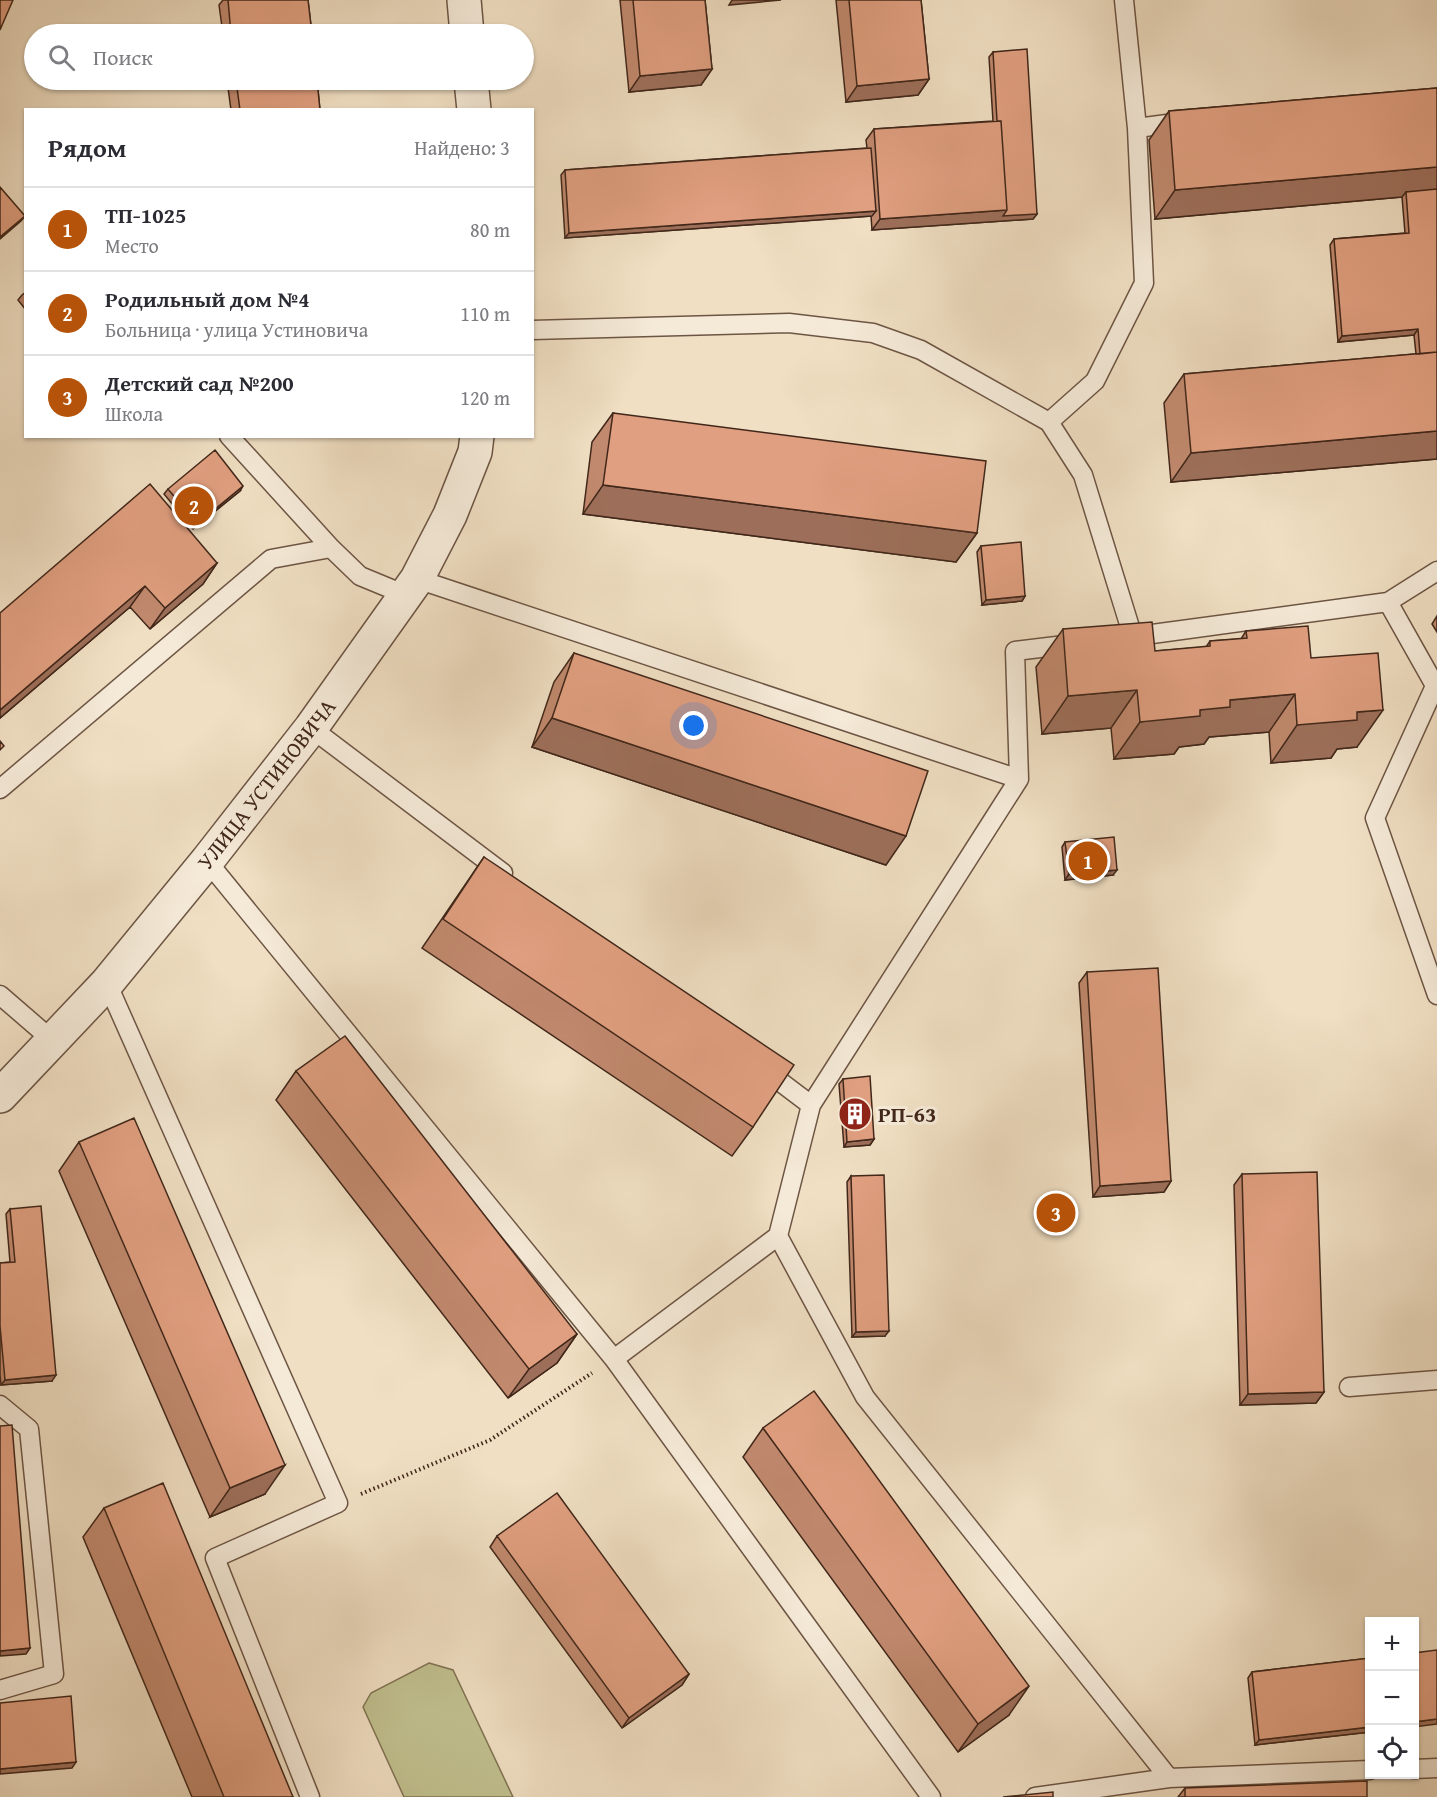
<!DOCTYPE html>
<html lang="ru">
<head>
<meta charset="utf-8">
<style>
	body { margin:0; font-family:"Gentium Book Plus",serif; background:#f2f2f3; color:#2b2b33 }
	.controls { position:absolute; right:18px; bottom:18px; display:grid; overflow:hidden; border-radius:0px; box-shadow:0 2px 4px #0004 }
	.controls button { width:54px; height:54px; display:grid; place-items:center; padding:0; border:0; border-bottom:2px solid #e1e1e2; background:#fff; color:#2b2b33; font:30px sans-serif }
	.you { position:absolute; left:694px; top:726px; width:21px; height:21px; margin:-15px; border:4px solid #fff; border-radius:50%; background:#1a73e8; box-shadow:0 0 0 9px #1a73e833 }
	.badge { display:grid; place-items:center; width:39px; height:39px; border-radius:50%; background:#b45309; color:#fff; font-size:20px; font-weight:700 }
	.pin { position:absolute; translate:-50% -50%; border:3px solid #fff; box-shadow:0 2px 6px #0006 }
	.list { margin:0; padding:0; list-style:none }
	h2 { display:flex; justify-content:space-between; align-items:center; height:78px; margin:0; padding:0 24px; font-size:26px }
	h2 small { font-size:20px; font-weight:400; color:#7c7c81 }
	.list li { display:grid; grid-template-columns:39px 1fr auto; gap:18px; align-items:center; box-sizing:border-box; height:84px; padding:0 24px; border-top:2px solid #e1e1e2 }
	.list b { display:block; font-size:22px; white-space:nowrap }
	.list p { margin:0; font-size:20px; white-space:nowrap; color:#7c7c81 }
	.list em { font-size:20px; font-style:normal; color:#7c7c81 }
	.icon { flex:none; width:33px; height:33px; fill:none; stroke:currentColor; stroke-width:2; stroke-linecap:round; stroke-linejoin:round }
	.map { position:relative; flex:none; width:1437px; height:1797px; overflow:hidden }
	.search { position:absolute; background:#fff; box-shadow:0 2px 4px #0004; left:24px; top:24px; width:510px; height:66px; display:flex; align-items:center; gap:15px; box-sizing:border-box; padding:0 21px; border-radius:33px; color:#7c7c81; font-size:22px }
	.panel { position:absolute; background:#fff; box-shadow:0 2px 4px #0004; left:24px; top:108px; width:510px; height:330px; border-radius:0px }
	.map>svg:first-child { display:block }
</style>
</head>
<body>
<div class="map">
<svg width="1437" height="1797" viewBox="0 0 1437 1797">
	<rect width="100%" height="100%" fill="#f0dfc3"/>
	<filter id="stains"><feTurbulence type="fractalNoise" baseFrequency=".00333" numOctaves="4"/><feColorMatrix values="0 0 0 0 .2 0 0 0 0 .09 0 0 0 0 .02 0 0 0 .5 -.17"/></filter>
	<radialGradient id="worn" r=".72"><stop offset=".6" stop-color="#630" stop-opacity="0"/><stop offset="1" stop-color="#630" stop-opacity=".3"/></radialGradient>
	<path fill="#c1c08f" stroke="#817454" stroke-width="1.5" d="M429 1663 453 1670 513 1797H404L363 1707 371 1693Z"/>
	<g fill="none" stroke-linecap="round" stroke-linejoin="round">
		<g stroke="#6d5544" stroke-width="21">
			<path id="service" d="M1137 128 1182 122
				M532 330 789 323 873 333 921 350 1049 422 1083 475 1133 637
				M1049 422 1095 381 1144 283 1137 128 1124 0
				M229 436 331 548
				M417 579 1019 779
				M1388 602 1437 689
				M1130 637 1388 602 1437 571
				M1435 686 1375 818 1437 995
				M311 728 503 873
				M0 789 271 559 331 548 360 576 406 595
				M207 861 614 1359 931 1797
				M107 983 338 1503 215 1558 310 1797
				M0 995 52 1040
				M762 1068 811 1105
				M778 1236 865 1397 1169 1778
				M614 1359 778 1236 811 1105 1019 779 1015 651 1073 644
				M1349 1387 1437 1380
				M0 1405 29 1429 54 1674 0 1690
				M1414 1769 1437 1768
				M1035 1797 1169 1778 1370 1770"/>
		</g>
		<g stroke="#6d5544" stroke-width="36">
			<path id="minor" d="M464 0 467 34
				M471 80 474 110
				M0 1096 107 983 207 861 311 728 417 579 450 515 475 452 477 436"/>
		</g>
		<path stroke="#41271a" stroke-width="4" stroke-dasharray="1.5 3" stroke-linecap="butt" d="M361 1494 490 1440 592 1373"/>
		<use href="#service" stroke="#f5ead8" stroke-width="18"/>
		<use href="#minor" stroke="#f5ead8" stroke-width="33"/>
	</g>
	<path fill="#c1896e" stroke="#41271a" stroke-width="1.5" d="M223 0H308L312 34H223L219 5Z
		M620 0H705L712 69 701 85 629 92Z
		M836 0H921L929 79 918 95 846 102Z
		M993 52 1037 214 1033 219 872 230 871 216 565 238 561 175 565 170 867 148 866 140 874 129 993 121 989 57Z
		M227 80H317L320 110H231Z
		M1437 88V459L1171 482 1164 403 1184 374 1416 354 1414 335 1338 342 1330 245 1334 239 1405 233 1402 197 1155 219 1149 140 1169 111Z
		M26 292V310L18 300 22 295Z
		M613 413 977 533 956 562 583 514 592 442Z
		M168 489 240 491 193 529 164 494Z
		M981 546 1025 596 1022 601 982 605 977 552Z
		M217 563 203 584 150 629 130 607 0 718V613Z
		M1437 616V632L1432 624Z
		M1063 629 1155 651 1206 647 1210 641 1241 639 1246 631 1311 658 1357 747 1337 749 1331 758 1271 763 1269 732 1209 737 1204 744 1179 747 1174 754 1114 759 1111 728 1042 734 1036 667Z
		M574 653 886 865 532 747 554 682Z
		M1065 842 1113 875 1065 880 1062 847Z
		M484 857 753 1127 732 1156 422 948Z
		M1087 972 1171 1181 1164 1192 1093 1197 1079 983Z
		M296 1071 577 1334 557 1363 508 1398 276 1100Z
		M843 1079 874 1139 870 1145 844 1147 839 1084Z
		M79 1142 265 1494 210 1517 59 1171Z
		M1242 1174 1324 1392 1316 1403 1240 1405 1234 1185Z
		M851 1176 885 1336 852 1337 847 1182Z
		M10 1209 52 1381 1 1385 0 1375V1263L10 1262 6 1214Z
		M763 1428 1009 1715 958 1752 743 1457Z
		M104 1508 293 1797H192L83 1537Z
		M497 1536 689 1674 682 1685 622 1728 490 1547Z
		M1370 1658V1732L1255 1745 1248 1678 1252 1672Z
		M1185 1788 1367 1797H1178Z"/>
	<path fill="#9d6f5a" stroke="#41271a" stroke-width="1.5" d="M732 0H781L729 5Z
		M712 69 701 85 629 92 640 76Z
		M929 79 918 95 846 102 857 86Z
		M1437 167V194L1406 192 1402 197 1155 219 1175 190Z
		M1007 210 1037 214 1033 219 872 230 880 219Z
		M876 211 872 216 565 238 569 233Z
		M25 216 21 221 0 239V237Z
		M1418 329 1414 335 1338 342 1342 336Z
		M1437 431V459L1171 482 1191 453Z
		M603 485 977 533 956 562 583 514Z
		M243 486 240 491 193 529 197 524Z
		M217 563 203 584 150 629 165 608Z
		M145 586 130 607 0 718V710Z
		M1025 596 1022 601 982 605 986 600Z
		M1137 690 1111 728 1042 734 1068 696Z
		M1295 694 1269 732 1209 737 1204 744 1179 747 1174 754 1114 759 1140 722 1200 710 1230 700Z
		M1383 710 1357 747 1337 749 1331 758 1271 763 1297 725 1357 712Z
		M552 718 906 836 886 865 532 747Z
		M1117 870 1113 875 1065 880 1069 874Z
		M874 1139 870 1145 844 1147 847 1142Z
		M1171 1181 1164 1192 1093 1197 1100 1186Z
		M889 1331 885 1336 852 1337 856 1332Z
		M577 1334 557 1363 508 1398 529 1369Z
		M56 1375 52 1381 1 1385 5 1380Z
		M1324 1392 1316 1403 1240 1405 1248 1394Z
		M285 1465 265 1494 210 1517 230 1488Z
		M30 1648 26 1654 0 1656V1651Z
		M689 1674 682 1685 622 1728 629 1718Z
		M1029 1686 1009 1715 958 1752 978 1724Z
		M1437 1719V1724L1414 1727V1722Z
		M1370 1727V1732L1255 1745 1259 1740Z
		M76 1762 72 1768 0 1774V1769Z"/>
	<path fill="#e09f80" stroke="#41271a" stroke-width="1.5" d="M0 0H13L0 30Z
		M228 0H308L312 34H231Z
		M633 0H705L712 69 640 76Z
		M849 0H921L929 79 857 86Z
		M1027 49 1037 214 1003 216 1007 210 1001 121H997L993 52Z
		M236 80H317L320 110H240Z
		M1437 88V167L1175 190 1169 111Z
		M1001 121 1007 210 880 219 874 129Z
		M871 148 876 211 569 233 565 170Z
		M0 187 25 216 0 237Z
		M1437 189V352L1420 354 1418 329 1342 336 1334 239 1409 233 1406 192Z
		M1437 352V431L1191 453 1184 374Z
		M613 413 986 461 977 533 603 485Z
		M215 450 243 486 197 524 168 489Z
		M150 484 217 563 165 608 145 586 0 710V613Z
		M1021 542 1025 596 986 600 981 546Z
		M1152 622 1155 651 1210 646V641L1247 638 1246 631 1308 626 1311 658 1378 653 1383 710 1357 712V720L1297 725 1295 694 1230 700V707L1200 710V716L1140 722 1137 690 1068 696 1063 629Z
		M574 653 928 771 906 836 552 718Z
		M0 741 4 746 0 750Z
		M1114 837 1117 870 1069 874 1065 842Z
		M484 857 794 1065 753 1127 443 919Z
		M1158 968 1171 1181 1100 1186 1087 972Z
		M345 1036 577 1334 529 1369 296 1071Z
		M870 1076 874 1139 847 1142 843 1079Z
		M134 1118 285 1465 230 1488 79 1142Z
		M1317 1172 1324 1392 1248 1394 1242 1174Z
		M884 1175 889 1331 856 1332 851 1176Z
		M41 1206 56 1375 5 1380 0 1326V1263L15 1262 10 1209Z
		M814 1391 1029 1686 978 1724 763 1428Z
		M12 1425 30 1648 0 1651V1426Z
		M163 1483 293 1797H224L104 1508Z
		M557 1493 689 1674 629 1718 497 1536Z
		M1437 1650V1719L1414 1722V1653Z
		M1370 1658V1727L1259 1740 1252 1672Z
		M71 1696 76 1762 0 1769V1703Z
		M1367 1781V1797H1185V1788Z
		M1053 1792V1797H1003Z"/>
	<defs>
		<g id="building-disc" transform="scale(1.725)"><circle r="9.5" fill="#8f2418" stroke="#f5ead8"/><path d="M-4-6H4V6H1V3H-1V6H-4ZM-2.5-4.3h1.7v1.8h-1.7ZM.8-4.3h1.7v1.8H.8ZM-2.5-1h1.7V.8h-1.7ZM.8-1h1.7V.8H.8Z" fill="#fff"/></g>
	</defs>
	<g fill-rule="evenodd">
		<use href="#building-disc" x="855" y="1114"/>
	</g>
	<g text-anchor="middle" stroke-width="6" stroke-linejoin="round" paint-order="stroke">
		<g font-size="22" fill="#41271a" stroke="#f5ead8">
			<text transform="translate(266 784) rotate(-52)" y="8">УЛИЦА УСТИНОВИЧА</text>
		</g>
		<g font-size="22" font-weight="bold" fill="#41271a" stroke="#f5ead8" text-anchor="start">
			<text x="878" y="1122">РП-63</text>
		</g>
	</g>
	<rect width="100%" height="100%" filter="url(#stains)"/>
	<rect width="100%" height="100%" fill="url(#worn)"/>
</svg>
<div class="controls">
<button>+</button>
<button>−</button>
<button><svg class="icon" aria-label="locate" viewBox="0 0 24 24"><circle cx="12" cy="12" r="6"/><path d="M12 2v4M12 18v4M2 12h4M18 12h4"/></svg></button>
</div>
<div class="you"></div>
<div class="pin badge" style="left:1088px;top:861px">1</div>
<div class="pin badge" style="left:194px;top:506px">2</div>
<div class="pin badge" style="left:1056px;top:1213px">3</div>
<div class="search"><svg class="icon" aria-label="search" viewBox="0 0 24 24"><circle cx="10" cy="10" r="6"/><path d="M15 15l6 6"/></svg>Поиск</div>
<section class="panel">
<h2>Рядом<small>Найдено: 3</small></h2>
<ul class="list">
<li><span class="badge">1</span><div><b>ТП-1025</b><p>Место</p></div><em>80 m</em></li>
<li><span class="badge">2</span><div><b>Родильный дом №4</b><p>Больница · улица Устиновича</p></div><em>110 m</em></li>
<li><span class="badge">3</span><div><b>Детский сад №200</b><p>Школа</p></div><em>120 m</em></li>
</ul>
</section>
</div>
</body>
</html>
